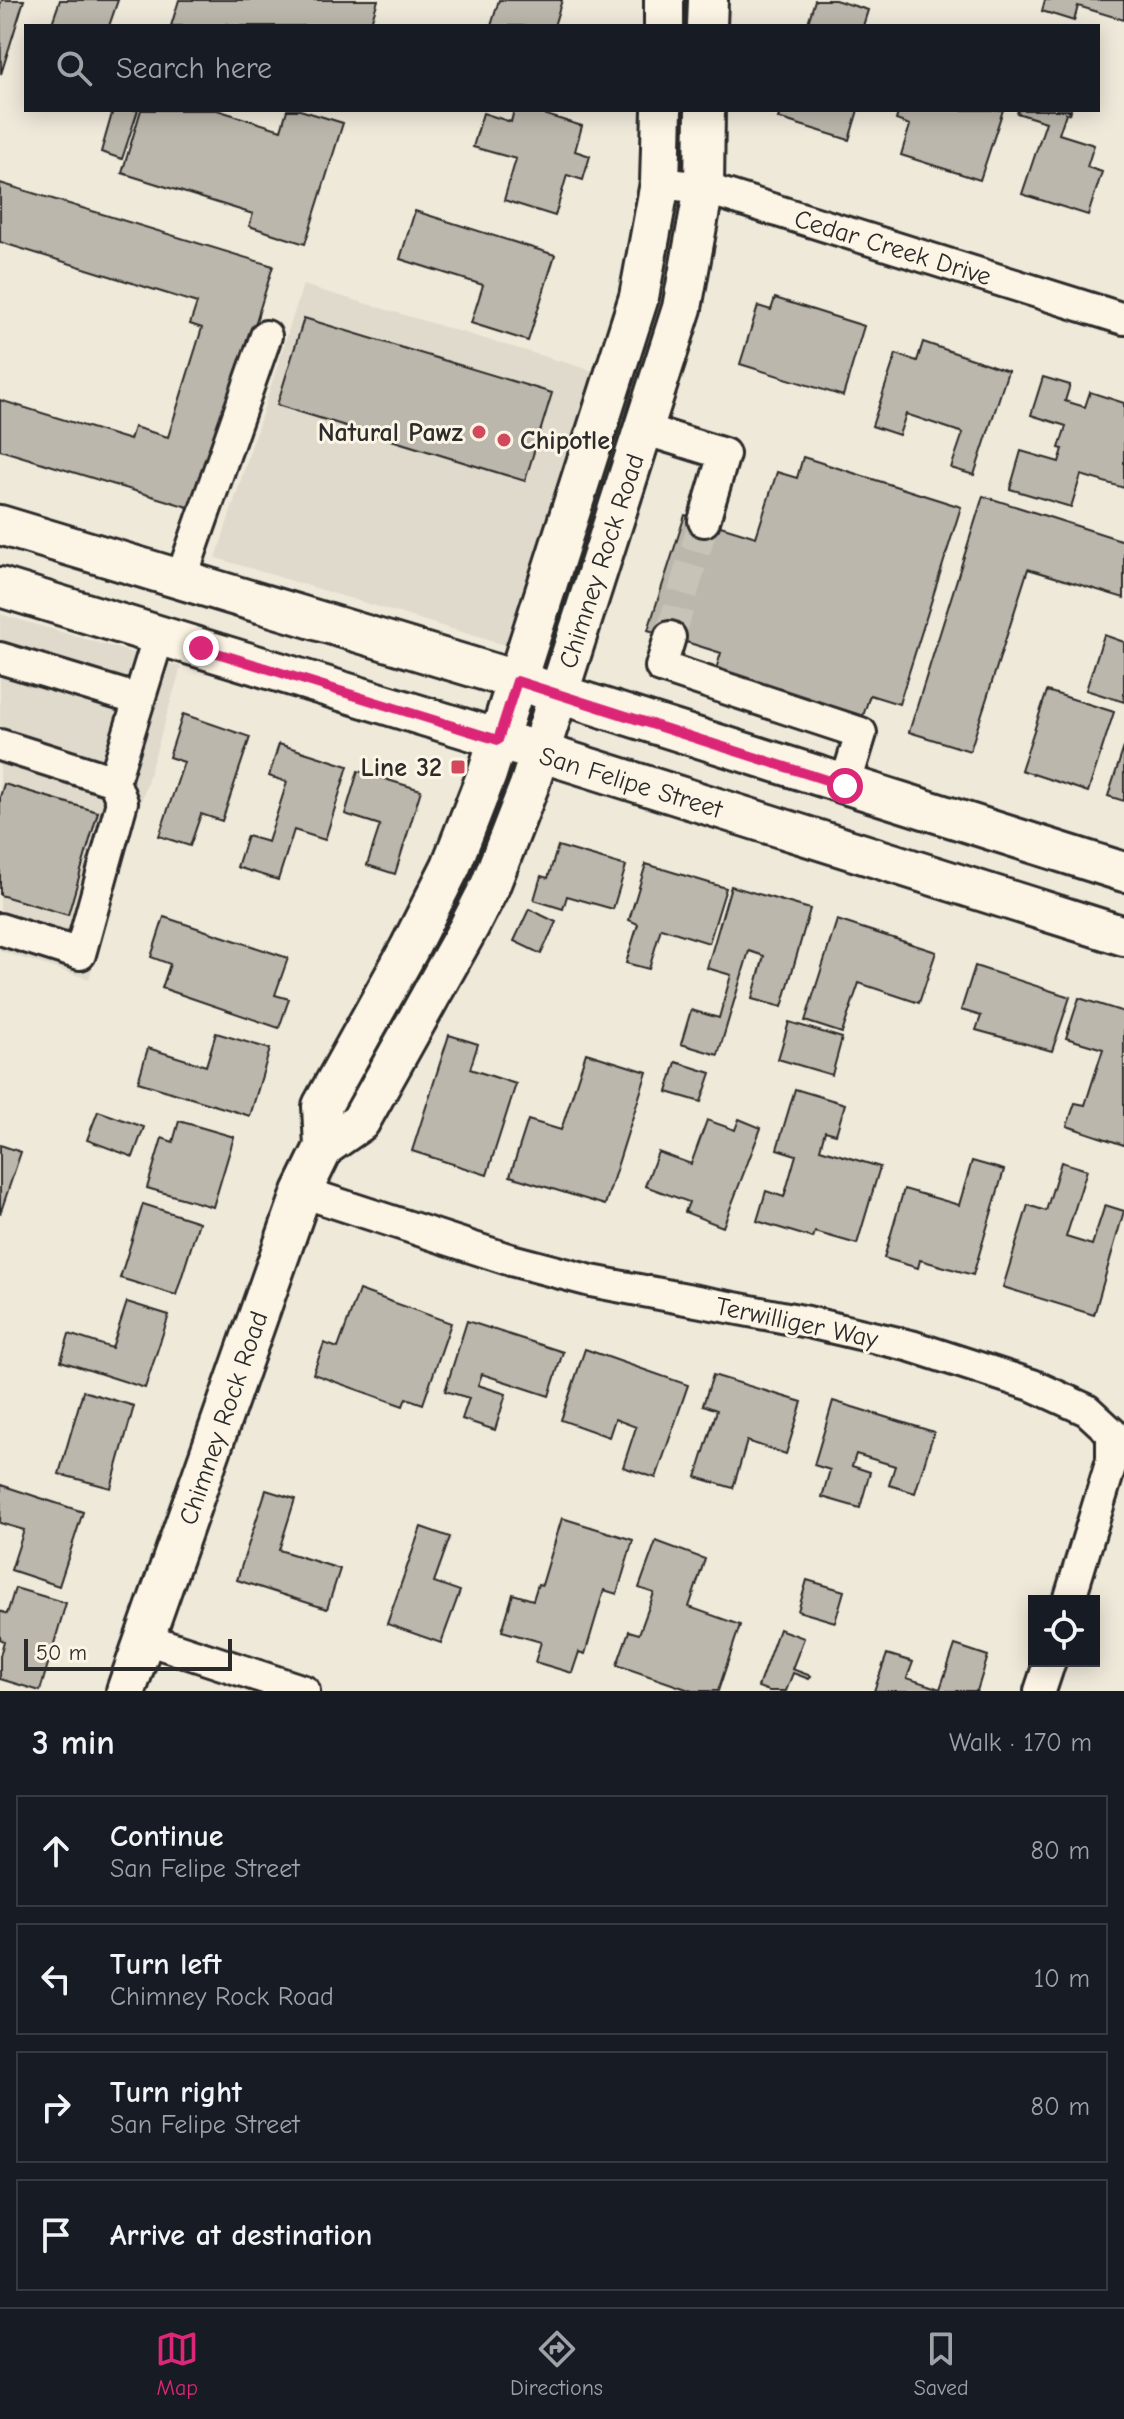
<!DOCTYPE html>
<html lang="en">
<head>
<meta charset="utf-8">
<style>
	body { margin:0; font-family:"Comic Neue",sans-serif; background:#242831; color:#f1f3f6 }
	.controls { position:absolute; right:24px; bottom:24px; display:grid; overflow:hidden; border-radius:0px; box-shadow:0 4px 20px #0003 }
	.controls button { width:72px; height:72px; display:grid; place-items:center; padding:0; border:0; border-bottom:2px solid #363941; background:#171b24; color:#f1f3f6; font:40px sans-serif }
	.scale { position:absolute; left:24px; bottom:20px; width:208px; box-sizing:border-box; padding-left:8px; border:4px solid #2b2b2b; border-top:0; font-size:22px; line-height:28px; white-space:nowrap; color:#2b2b2b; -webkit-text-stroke:6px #fcf5e5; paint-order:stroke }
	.stop { position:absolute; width:24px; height:24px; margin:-18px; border:6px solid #db2777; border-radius:50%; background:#fff }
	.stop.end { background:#db2777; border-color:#fff; box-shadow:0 2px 8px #0008 }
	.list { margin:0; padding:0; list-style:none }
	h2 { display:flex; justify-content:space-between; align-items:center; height:104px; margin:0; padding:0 32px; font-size:34px }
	h2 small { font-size:26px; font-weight:400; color:#9ea1a6 }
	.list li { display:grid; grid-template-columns:52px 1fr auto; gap:24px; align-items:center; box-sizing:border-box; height:112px; margin:0 16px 16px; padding:0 16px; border:2px solid #363941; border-radius:0px }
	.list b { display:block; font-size:30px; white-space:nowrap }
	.list p { margin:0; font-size:26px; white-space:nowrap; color:#9ea1a6 }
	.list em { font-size:26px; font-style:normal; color:#9ea1a6 }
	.icon { flex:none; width:44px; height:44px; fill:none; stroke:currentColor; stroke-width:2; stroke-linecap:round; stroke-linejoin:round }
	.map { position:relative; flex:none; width:1124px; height:1691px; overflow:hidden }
	.search { position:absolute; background:#171b24; box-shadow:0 4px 20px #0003; left:24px; right:24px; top:24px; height:88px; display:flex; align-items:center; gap:20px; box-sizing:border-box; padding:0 28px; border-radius:0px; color:#9ea1a6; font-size:30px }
	.sheet { height:616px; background:#171b24 }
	nav { display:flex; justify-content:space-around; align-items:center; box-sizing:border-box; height:112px; border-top:2px solid #363941; background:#171b24; font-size:22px; color:#9ea1a6 }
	nav a { display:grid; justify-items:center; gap:4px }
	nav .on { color:#db2777 }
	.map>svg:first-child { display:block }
</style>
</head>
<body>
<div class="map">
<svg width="1124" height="1691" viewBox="0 0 1124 1691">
	<rect width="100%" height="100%" fill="#efe9da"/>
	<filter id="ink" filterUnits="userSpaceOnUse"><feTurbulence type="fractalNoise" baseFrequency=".0125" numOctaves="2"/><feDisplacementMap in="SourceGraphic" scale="16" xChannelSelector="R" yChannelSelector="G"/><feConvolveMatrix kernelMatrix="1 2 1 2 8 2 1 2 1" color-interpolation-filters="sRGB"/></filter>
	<g filter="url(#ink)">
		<path fill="#e0dacc" d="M303 285 597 372 508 646 216 558Z
			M0 614 181 667 89 979 0 951Z"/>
		<path fill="#bcb7ac" stroke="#2b2b2b" stroke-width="2" d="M2 0H24L1 74 0 5Z
			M60 0H118L109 26H51Z
			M179 0H378L370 26H235L227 24 226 26H171Z
			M499 0H562L554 26H491Z
			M815 0H835L868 10 863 26H807Z
			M1045 0H1124V20L1078 6 1074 21 1042 11Z
			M113 110H138L122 159 101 152Z
			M141 110H217L281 130 287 110H300L343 123 305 244 249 226 253 214 122 173Z
			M514 110H530L582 126 575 151 590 156 583 180 567 175 555 216 504 200 516 159 473 147 483 113 511 122Z
			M781 110H858L849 140 778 118Z
			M899 110H1003L980 180 901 155 910 125 896 120Z
			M1018 110H1071L1070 114 1066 113 1059 134 1094 145 1087 167 1102 172 1088 215 1022 194 1046 122 1017 113Z
			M0 183 273 266 214 459H206L191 508 0 450V400L130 440 134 427 168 437 202 328 190 324 197 303 0 242Z
			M415 211 555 255 528 341 471 323 483 285 400 259Z
			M775 298 864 326 843 396 740 364 758 306 771 310Z
			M304 318 552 393 525 481 277 405Z
			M923 342 1008 371 974 475 951 468 963 433 906 414 899 435 872 426 896 354 917 361Z
			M1043 377 1070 385 1065 401 1085 407 1090 392 1124 403V488L1081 475 1071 507 1010 489 1021 451 1059 462 1063 449 1059 448 1066 426 1031 415Z
			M803 457 961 507 899 704 870 695 863 716 716 669 721 653 648 630 685 515 756 537 777 472 797 478Z
			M983 496 1124 541V598L1028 569 970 751 909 732Z
			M1104 635 1124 642V702L1086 690Z
			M1047 691 1114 712 1088 792 1021 770Z
			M183 714 250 737 222 821 201 814 190 846 159 836 184 762 169 757Z
			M279 744 348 766 325 840 294 830 278 880 237 867 247 836 268 842 287 782 269 776Z
			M1124 747V801L1108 796Z
			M358 771 421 790 395 874 367 865 380 825 345 814Z
			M4 784 98 812 68 915 0 895V797Z
			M558 846 626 866 613 909 567 896 563 909 534 900 541 876 548 878Z
			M646 864 726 888 709 943 661 928 649 969 626 963 638 924 629 920Z
			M731 886 810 909 782 1007 752 999 764 956 749 951 718 1055 681 1044 691 1010 719 1018 731 975 707 968Z
			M529 909 556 922 541 954 514 941Z
			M164 917 288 958 275 995 289 999 279 1028 162 988 170 964 151 957Z
			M837 920 936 952 919 1003 859 983 842 1033 805 1021Z
			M975 966 1070 997 1052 1051 976 1030 981 1016 961 1010Z
			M1079 998 1124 1012V1145L1067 1126 1075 1103 1085 1105 1103 1049 1066 1038Z
			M789 1022 842 1038 832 1075 778 1059Z
			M216 1033 270 1049 250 1116 138 1082 148 1048 206 1066Z
			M449 1035 478 1044 470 1069 516 1084 487 1175 412 1151Z
			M586 1053 647 1072 605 1205 510 1176 528 1120 561 1130Z
			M676 1062 711 1073 701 1102 667 1092Z
			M795 1089 845 1104 836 1134 825 1131 820 1149 880 1167 857 1244 815 1232 813 1238 757 1221 766 1191 784 1197 796 1155 777 1149Z
			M98 1111 144 1127 133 1157 87 1140Z
			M739 1119 761 1128 723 1227 685 1212 689 1202 645 1186 658 1152 691 1164 707 1120 735 1130Z
			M179 1121 234 1137 213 1207 147 1188 162 1138 173 1142Z
			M0 1145 21 1152 0 1214Z
			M972 1161 1004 1170 973 1275 920 1260 918 1268 884 1258 904 1189 959 1205Z
			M1061 1162 1087 1170 1066 1237 1092 1245 1105 1205 1124 1211 1094 1315 1003 1287 1028 1205 1046 1211Z
			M143 1204 199 1222 176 1295 120 1278Z
			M359 1290 451 1323 423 1404 406 1398 403 1406 313 1374 324 1343 338 1348Z
			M127 1302 169 1315 145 1388 61 1361 69 1334 112 1348Z
			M467 1321 563 1352 549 1396 482 1374 478 1385 506 1394 495 1430 462 1419 469 1398 445 1391Z
			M585 1349 688 1385 656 1478 623 1467 636 1427 615 1419 609 1437 561 1420Z
			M713 1375 802 1402 786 1454 747 1441 733 1488 696 1477 717 1410 703 1405Z
			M83 1391 134 1406 111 1488 59 1474Z
			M833 1401 934 1432 915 1493 889 1485 895 1466 856 1454 852 1466 870 1472 860 1508 822 1497 830 1470 814 1465Z
			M1 1485 83 1512 59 1586 11 1570 24 1530 0 1523Z
			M266 1490 295 1499 279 1550 340 1569 327 1609 237 1580Z
			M562 1518 633 1540 617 1594 604 1590 585 1654 579 1652 572 1673 535 1662 541 1642 502 1631 513 1594 533 1600 538 1584 542 1585Z
			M421 1527 450 1537 434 1582 460 1591 441 1643 387 1624Z
			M656 1541 705 1559 689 1607 740 1625 718 1691H692L617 1665 629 1631 639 1634 654 1593 639 1588Z
			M807 1580 844 1591 835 1622 798 1611Z
			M15 1588 66 1603 40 1691 0 1679V1656L4 1641 0 1639V1611L7 1614Z
			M779 1629 804 1638 792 1669 811 1676 809 1679 793 1673 786 1691H769L758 1687Z
			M955 1645 988 1656 977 1691H874L887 1654 913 1662 907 1678 940 1689Z"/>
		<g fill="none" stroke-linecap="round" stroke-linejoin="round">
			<path stroke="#c8c3b7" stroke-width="30" stroke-dasharray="30 15" stroke-linecap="butt" d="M670 637 704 521"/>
			<g stroke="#2b2b2b" stroke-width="36">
				<path id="minor" d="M660 183 704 188 1124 319
					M643 429 724 454 704 521
					M181 579 266 336
					M670 637 661 667 861 733 845 786
					M0 658 139 700
					M0 745 114 781
					M0 929 80 954 122 802 114 781 159 635
					M302 1192 511 1260 591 1281 808 1322 911 1346 1032 1385 1087 1410 1112 1433V1460L1069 1601
					M146 1639 304 1691
					M1040 1691 1050 1661"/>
			</g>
			<g stroke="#2b2b2b" stroke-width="44">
				<path id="major" d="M664 26V0
					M707 26 708 0
					M0 525 499 675 1124 872
					M0 587 476 732 1124 936
					M324 1147 360 1122 469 927 490 886 529 786 682 308 704 188 705 110
					M126 1691 302 1192 324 1147 322 1106 409 949 451 866 487 774 639 297 660 183 662 110"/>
			</g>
			<use href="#minor" stroke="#fcf5e5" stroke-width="30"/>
			<use href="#major" stroke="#fcf5e5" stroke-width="38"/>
		</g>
	</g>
	<g fill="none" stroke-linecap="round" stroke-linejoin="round" filter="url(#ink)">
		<path stroke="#db2777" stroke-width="10" d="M201 648 498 740 517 681 845 786"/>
	</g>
	<g fill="#d1495b" stroke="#fcf5e5" stroke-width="3">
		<circle cx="479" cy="432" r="8"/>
		<circle cx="504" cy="440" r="8"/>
		<rect x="450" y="759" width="16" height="16" rx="4"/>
	</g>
	<g text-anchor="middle" stroke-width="6" stroke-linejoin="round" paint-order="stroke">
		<g font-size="26" fill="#2b2b2b" stroke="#fcf5e5">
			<text transform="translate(893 247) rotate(17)" y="9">Cedar Creek Drive</text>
			<text transform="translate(601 561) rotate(-72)" y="9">Chimney Rock Road</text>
			<text transform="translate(631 782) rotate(17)" y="9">San Felipe Street</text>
			<text transform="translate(797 1322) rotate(12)" y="9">Terwilliger Way</text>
			<text transform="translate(223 1418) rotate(-71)" y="9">Chimney Rock Road</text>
		</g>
		<g font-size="26" font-weight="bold" fill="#2b2b2b" stroke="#fcf5e5" text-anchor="end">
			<text x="463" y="441">Natural Pawz</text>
			<text x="520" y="449" text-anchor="start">Chipotle</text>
			<text x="442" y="776">Line 32</text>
		</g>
	</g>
</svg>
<div class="controls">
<button><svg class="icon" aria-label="locate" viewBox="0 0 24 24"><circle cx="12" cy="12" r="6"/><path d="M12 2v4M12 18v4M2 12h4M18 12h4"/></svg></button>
</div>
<div class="scale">50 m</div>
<div class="stop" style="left:845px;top:786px"></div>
<div class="stop end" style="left:201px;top:648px"></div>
<div class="search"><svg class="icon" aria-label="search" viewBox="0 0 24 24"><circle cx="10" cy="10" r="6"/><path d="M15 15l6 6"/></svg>Search here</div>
</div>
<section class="sheet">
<h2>3 min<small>Walk · 170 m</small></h2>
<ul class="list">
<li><svg class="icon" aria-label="ahead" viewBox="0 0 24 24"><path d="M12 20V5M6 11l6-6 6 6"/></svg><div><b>Continue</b><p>San Felipe Street</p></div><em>80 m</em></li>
<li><svg class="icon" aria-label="left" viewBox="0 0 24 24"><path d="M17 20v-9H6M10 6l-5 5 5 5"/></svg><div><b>Turn left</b><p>Chimney Rock Road</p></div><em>10 m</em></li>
<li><svg class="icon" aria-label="right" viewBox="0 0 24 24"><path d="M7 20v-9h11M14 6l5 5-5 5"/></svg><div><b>Turn right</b><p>San Felipe Street</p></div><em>80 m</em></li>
<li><svg class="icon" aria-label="arrive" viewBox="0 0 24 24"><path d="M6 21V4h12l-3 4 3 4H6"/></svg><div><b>Arrive at destination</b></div></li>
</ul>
</section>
<nav>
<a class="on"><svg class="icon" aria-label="map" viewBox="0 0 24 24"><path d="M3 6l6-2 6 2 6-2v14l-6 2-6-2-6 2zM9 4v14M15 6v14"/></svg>Map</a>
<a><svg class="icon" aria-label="directions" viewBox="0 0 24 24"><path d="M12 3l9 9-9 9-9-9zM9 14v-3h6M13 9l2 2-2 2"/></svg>Directions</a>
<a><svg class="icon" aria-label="saved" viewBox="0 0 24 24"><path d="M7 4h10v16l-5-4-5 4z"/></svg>Saved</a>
</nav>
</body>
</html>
